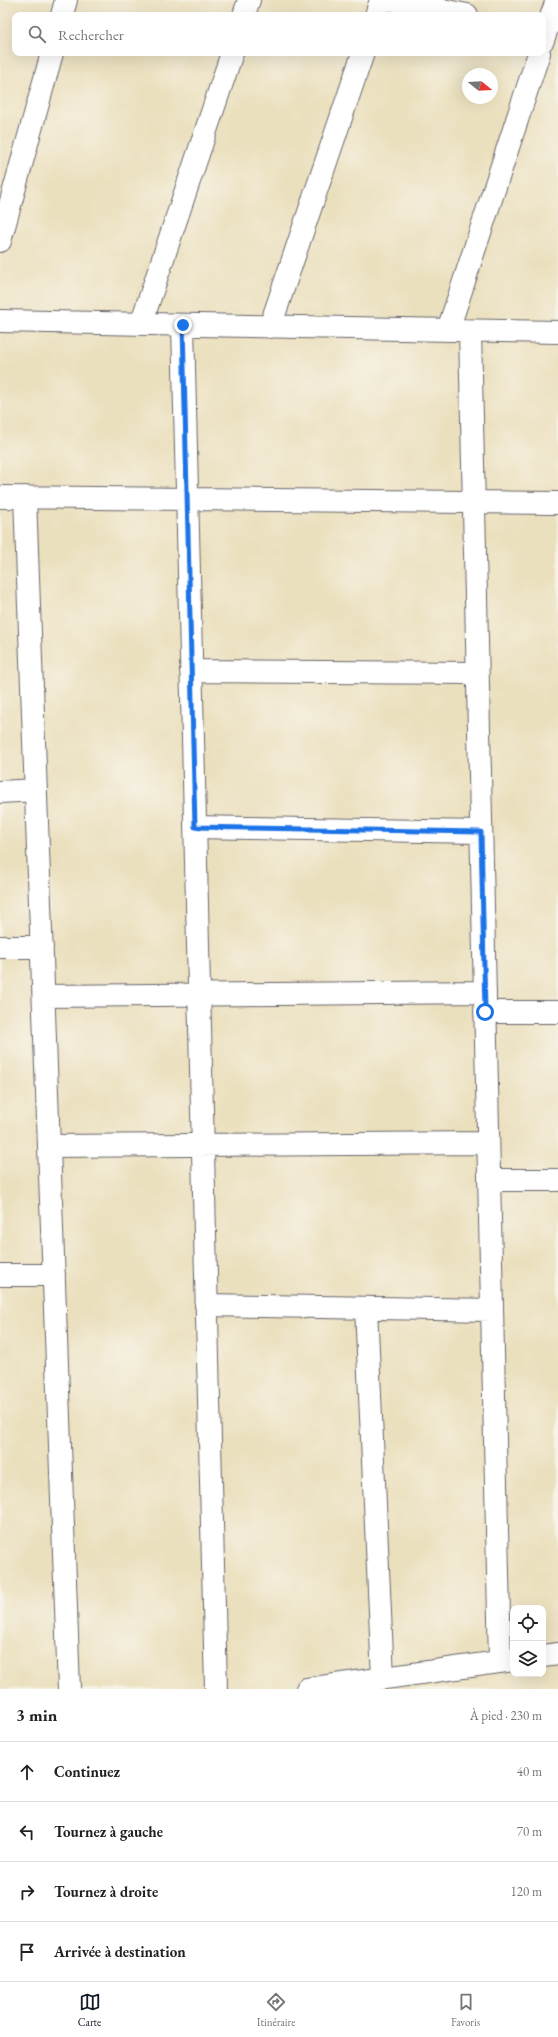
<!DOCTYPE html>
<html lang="fr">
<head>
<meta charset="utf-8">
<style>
	body { margin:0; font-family:"EB Garamond",serif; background:#f2f2f2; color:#222 }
	.controls { position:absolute; right:12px; bottom:12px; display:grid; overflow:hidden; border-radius:8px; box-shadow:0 4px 16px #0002 }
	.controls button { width:36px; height:36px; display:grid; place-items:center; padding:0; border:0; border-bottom:1px solid #e0e0e0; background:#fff; color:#222; font:20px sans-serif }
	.compass { position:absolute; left:462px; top:68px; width:36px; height:36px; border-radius:50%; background:#fff; box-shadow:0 4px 16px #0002; rotate:108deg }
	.stop { position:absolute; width:12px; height:12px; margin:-9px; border:3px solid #1a73e8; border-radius:50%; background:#fff }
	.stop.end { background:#1a73e8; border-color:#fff; box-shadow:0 1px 4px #0008 }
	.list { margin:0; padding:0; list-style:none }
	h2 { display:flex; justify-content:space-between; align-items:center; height:52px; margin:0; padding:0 16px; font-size:17px }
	h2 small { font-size:13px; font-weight:400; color:#767676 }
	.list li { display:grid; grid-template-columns:26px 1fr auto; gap:12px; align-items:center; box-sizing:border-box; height:60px; padding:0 16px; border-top:1px solid #e0e0e0 }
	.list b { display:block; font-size:15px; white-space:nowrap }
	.list em { font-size:13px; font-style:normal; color:#767676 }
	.icon { flex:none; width:22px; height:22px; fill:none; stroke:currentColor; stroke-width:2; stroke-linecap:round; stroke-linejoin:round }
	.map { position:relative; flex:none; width:558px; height:1689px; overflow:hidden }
	.search { position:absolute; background:#fff; box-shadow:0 4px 16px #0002; left:12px; right:12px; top:12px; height:44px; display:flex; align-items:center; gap:10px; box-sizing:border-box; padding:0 14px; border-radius:8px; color:#767676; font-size:15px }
	.sheet { height:292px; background:#fff }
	nav { display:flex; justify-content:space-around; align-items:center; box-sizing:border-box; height:56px; border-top:1px solid #e0e0e0; background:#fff; font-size:11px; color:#767676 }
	nav a { display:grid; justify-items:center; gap:2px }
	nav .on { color:#111827 }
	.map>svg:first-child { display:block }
</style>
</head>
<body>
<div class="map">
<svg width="558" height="1689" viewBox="0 0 558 1689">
	<rect width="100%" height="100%" fill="#f7f3e8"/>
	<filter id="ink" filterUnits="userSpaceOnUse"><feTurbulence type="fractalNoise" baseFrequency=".025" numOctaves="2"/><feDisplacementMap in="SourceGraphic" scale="8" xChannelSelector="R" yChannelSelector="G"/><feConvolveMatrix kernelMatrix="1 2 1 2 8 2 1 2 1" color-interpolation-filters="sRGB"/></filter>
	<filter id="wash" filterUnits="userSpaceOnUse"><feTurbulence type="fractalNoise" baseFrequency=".012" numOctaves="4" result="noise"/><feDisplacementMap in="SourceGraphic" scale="16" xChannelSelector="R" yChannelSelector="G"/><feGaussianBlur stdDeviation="0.9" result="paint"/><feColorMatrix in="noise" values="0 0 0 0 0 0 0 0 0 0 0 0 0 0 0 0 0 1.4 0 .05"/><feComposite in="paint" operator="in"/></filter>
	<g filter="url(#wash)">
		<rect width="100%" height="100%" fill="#ebe0be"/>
	</g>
	<g filter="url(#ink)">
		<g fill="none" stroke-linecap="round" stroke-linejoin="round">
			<g stroke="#686469" stroke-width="24">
				<path id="street" d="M391 0 467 15
					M62 15 66 0
					M244 15 249 0
					M376 15 381 0
					M543 40 557 0
					M0 241 52 53
					M0 321 558 332
					M141 324 232 53
					M183 325 216 1689
					M270 327 363 53
					M448 330 539 53
					M470 331 500 1662
					M0 497 558 503
					M25 497 69 1689
					M191 671 477 673
					M0 792 36 790
					M195 827 481 832
					M0 947H42
					M44 996 485 992
					M485 1012H558
					M49 1146 488 1143
					M489 1180H558
					M0 1275H54
					M206 1305 492 1310
					M366 1308 383 1678
					M543 1656 558 1654
					M307 1689 513 1660"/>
			</g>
			<use href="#street" stroke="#fff" stroke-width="22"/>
		</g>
	</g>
	<g fill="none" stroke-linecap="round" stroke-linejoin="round" filter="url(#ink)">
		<path stroke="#1a73e8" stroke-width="5" d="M183 325 195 827 481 832 485 1012"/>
	</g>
</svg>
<div class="controls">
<button><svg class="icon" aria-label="locate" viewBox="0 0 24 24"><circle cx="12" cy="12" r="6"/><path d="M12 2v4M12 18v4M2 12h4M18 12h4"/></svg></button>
<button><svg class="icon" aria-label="layers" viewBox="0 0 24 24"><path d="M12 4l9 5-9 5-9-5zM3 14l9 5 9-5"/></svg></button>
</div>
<svg class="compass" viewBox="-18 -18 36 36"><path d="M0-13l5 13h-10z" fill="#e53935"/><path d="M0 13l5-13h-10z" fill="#767676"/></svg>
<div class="stop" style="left:485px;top:1012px"></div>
<div class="stop end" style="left:183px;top:325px"></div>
<div class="search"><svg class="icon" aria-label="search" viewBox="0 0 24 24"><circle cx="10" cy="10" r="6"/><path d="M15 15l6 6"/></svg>Rechercher</div>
</div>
<section class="sheet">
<h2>3 min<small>À pied · 230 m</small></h2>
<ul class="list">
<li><svg class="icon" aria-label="ahead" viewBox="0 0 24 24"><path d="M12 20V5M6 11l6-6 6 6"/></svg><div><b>Continuez</b></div><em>40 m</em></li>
<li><svg class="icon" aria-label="left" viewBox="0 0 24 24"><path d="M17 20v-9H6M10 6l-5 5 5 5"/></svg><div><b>Tournez à gauche</b></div><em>70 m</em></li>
<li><svg class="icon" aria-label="right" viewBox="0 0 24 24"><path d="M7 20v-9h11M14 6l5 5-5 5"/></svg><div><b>Tournez à droite</b></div><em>120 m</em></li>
<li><svg class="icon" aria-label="arrive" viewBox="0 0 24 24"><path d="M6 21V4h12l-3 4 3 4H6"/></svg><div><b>Arrivée à destination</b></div></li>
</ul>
</section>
<nav>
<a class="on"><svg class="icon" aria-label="map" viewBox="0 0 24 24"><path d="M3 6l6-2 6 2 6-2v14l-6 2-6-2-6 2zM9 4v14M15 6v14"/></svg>Carte</a>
<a><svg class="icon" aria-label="directions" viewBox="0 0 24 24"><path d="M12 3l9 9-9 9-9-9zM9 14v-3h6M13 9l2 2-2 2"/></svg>Itinéraire</a>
<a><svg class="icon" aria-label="saved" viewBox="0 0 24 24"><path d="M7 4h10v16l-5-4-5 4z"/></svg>Favoris</a>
</nav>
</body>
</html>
